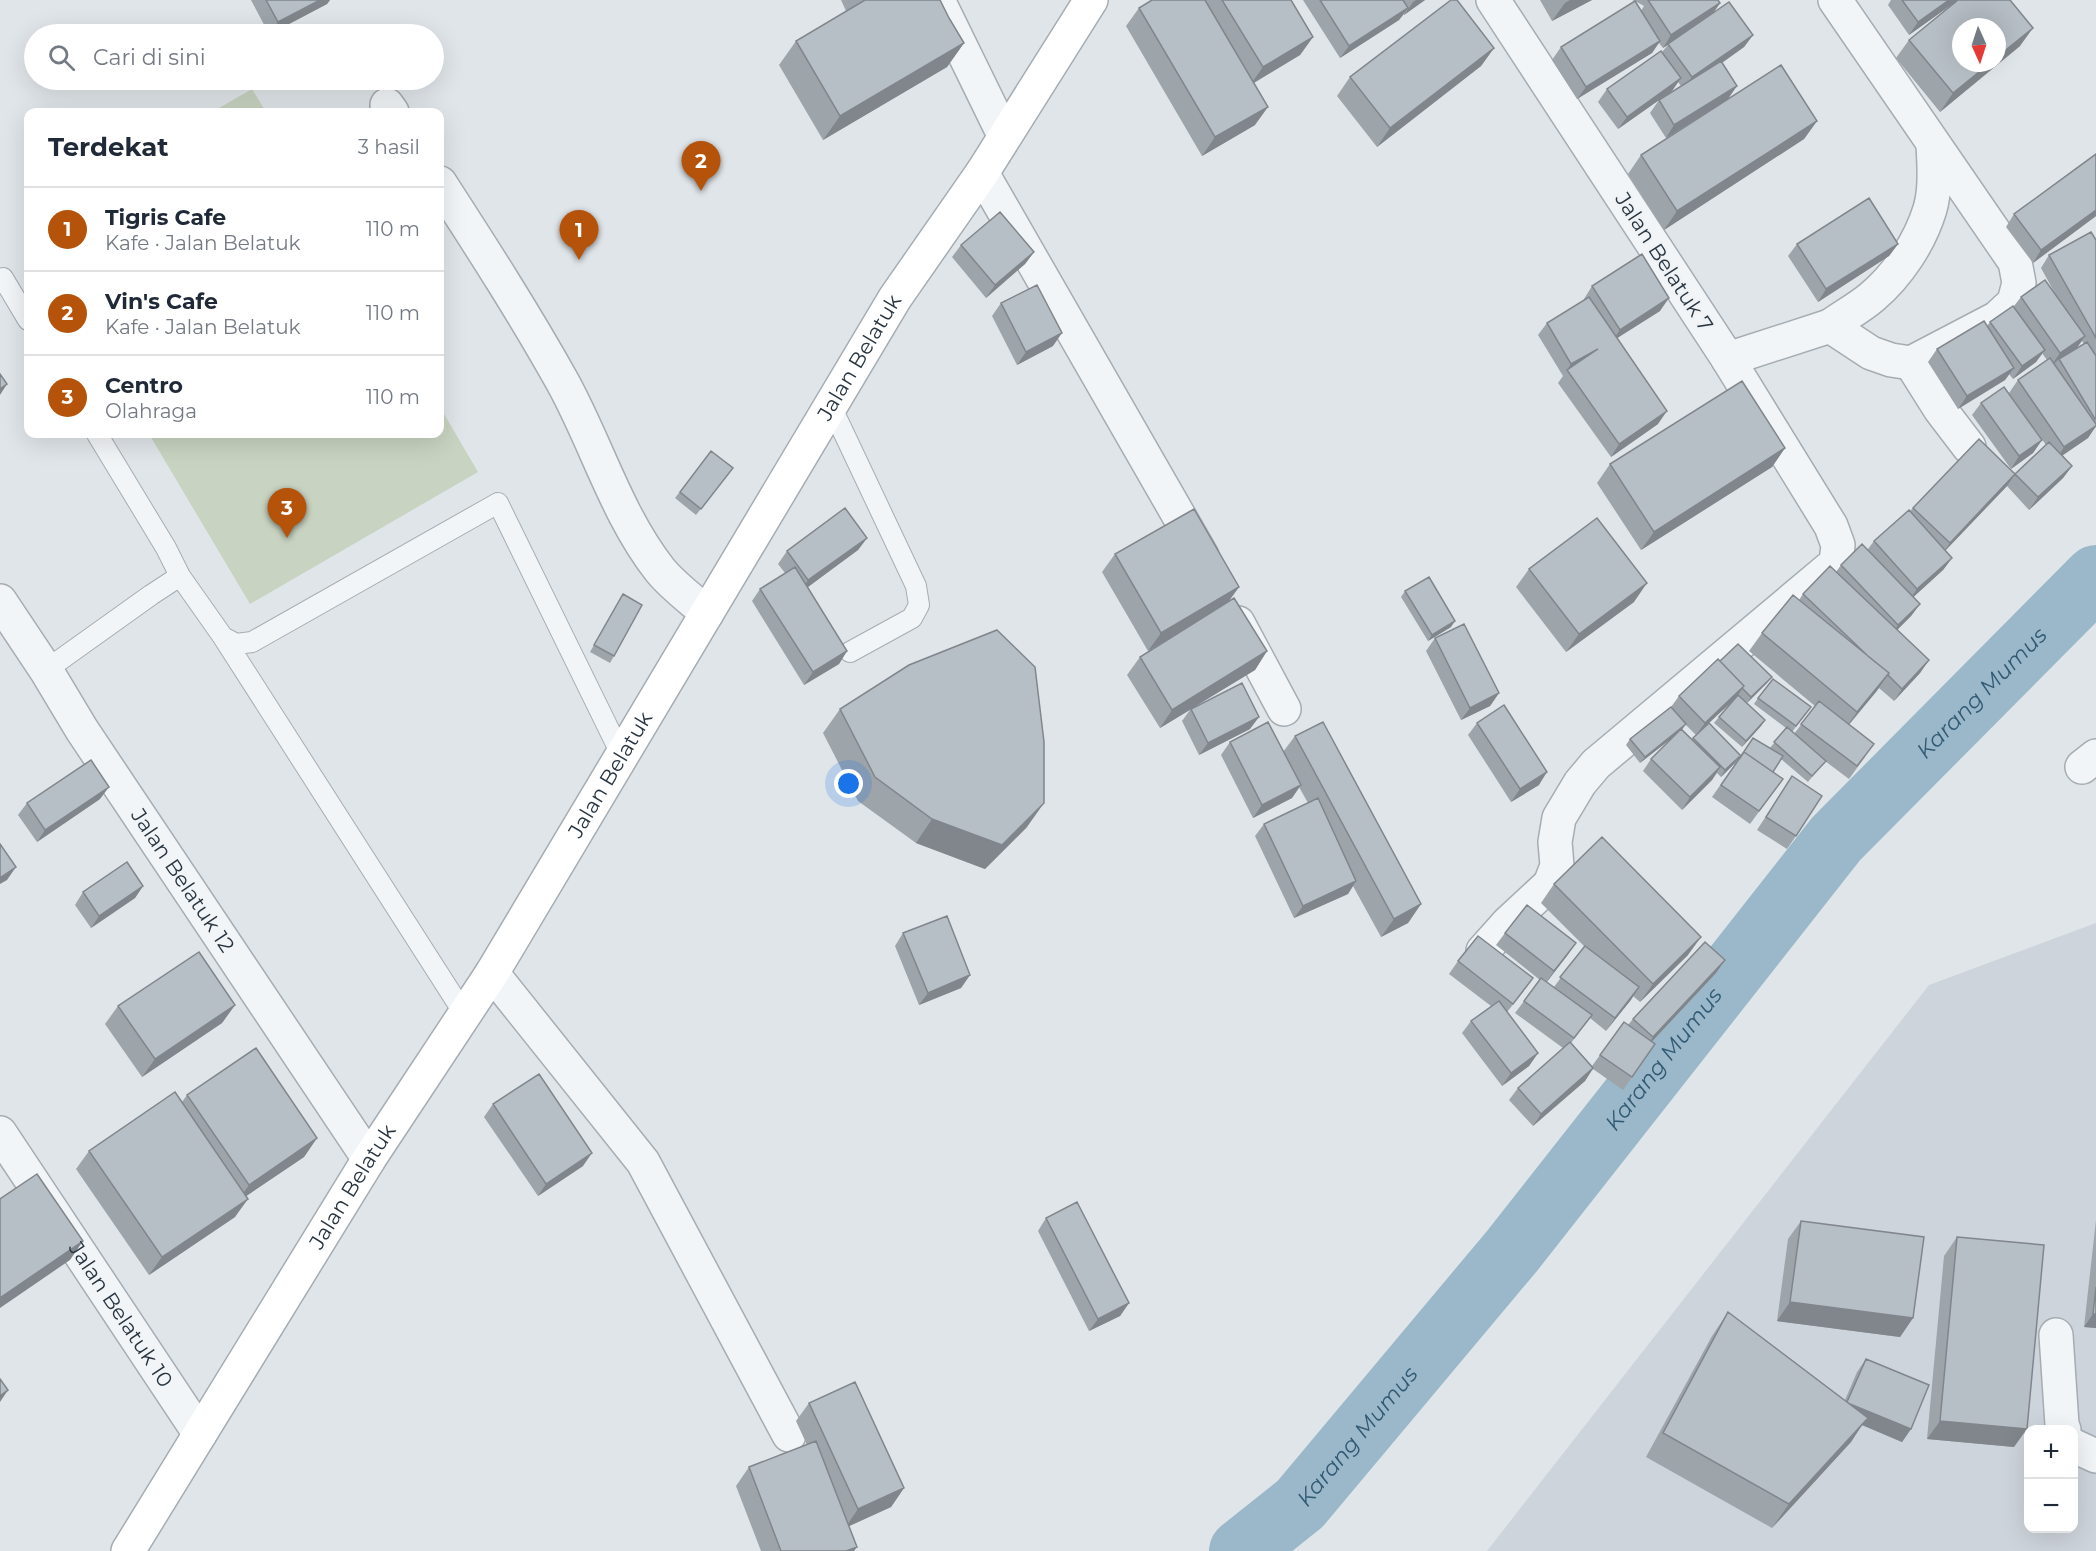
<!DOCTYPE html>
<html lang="id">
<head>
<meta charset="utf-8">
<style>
	body { margin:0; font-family:Montserrat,sans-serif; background:#f6f6f7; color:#1f2937 }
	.controls { position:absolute; right:18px; bottom:18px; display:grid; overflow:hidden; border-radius:12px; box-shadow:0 6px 24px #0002 }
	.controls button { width:54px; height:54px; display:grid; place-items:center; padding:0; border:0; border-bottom:2px solid #e0e1e3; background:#fff; color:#1f2937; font:30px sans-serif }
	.compass { position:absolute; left:1952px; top:18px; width:54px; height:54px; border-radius:50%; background:#fff; box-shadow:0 6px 24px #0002; rotate:177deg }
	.you { position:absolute; left:849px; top:784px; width:21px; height:21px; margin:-15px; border:4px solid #fff; border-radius:50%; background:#1a73e8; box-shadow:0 0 0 9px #1a73e833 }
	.badge { display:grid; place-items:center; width:39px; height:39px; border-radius:50%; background:#b45309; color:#fff; font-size:20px; font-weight:700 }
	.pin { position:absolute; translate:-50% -50px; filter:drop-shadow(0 2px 3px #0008) }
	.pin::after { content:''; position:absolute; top:32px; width:21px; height:18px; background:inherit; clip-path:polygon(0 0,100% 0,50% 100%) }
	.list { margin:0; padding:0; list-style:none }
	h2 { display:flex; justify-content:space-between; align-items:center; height:78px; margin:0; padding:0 24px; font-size:26px }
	h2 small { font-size:20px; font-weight:400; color:#747a83 }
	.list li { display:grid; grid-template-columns:39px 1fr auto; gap:18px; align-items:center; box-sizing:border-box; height:84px; padding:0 24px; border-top:2px solid #e0e1e3 }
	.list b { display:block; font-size:22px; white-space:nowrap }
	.list p { margin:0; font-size:20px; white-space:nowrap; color:#747a83 }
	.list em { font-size:20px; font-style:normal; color:#747a83 }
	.icon { flex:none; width:33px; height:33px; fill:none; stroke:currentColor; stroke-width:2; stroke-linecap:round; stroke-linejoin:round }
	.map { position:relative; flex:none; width:2096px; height:1551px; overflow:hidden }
	.search { position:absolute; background:#fff; box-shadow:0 6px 24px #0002; left:24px; top:24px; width:420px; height:66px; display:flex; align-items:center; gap:15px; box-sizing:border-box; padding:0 21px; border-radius:33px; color:#747a83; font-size:22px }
	.panel { position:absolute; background:#fff; box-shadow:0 6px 24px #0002; left:24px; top:108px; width:420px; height:330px; border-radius:12px }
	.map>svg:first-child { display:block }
</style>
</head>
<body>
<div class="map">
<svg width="2096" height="1551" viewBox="0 0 2096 1551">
	<rect width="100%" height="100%" fill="#e0e5e9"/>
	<path fill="#ced4db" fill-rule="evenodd" d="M2096 923V1551H1487L1929 985ZM2028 1430H2074V1528H2028Z"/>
	<path fill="#c8d3c1" d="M252 89 266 112H212Z
		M440 407 478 472 250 604 149 434H440Z"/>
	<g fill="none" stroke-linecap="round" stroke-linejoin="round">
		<path stroke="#9ab8c9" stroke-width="64" id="s1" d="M1241 1551 1300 1504 1512 1251 1836 839 2096 577"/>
		<g stroke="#a5adb3" stroke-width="22">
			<path id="lane" d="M3 278 28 320
				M831 406 916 586 919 605 912 618 850 652
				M180 576 223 637 236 644 252 642 498 503 622 756
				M223 637 465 1015
				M46 670 151 595 180 576 166 548 97 434"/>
		</g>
		<g stroke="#a5adb3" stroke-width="36">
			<g id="street">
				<path d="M938 0 1004 135"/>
				<path d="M387 105 392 112"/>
				<path d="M982 173 1202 556"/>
				<path d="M440 183C482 248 524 313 562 381 596 442 616 514 660 570 673 586 692 600 707 613"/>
				<path d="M1830 326C1844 316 1859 308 1872 297 1898 275 1920 242 1930 209 1936 188 1934 165 1933 144"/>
				<path d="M1728 359 1830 326 1871 353 1891 360 1911 363 1997 318 2014 302 2019 283 2015 262 1835 0"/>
				<path d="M1911 363 1940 409 1969 447"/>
				<path id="s2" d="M0 601 46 670 82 730 369 1159"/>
				<path d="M1238 623 1284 709"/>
				<path d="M2082 767 2096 756"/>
				<path d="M1483 951 1508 923 1550 884 1557 866 1555 842 1559 818 1580 783 1596 764 1836 563 1838 545 1831 526 1728 359 1493 0"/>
				<path d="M492 973 643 1162 789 1435"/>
				<path id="s3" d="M0 1133 200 1434"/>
				<path d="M2056 1335 2062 1425 2064 1430"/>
				<path d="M2074 1446 2096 1456"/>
			</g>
		</g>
		<g stroke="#a5adb3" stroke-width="36">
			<g id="secondary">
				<path id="s4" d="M128 1551 369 1159 492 973 895 298 982 173 1091 0"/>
			</g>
		</g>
		<use href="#lane" stroke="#f2f5f7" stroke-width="20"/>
		<use href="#street" stroke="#f2f5f7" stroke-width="33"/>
		<use href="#secondary" stroke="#fff" stroke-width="33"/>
	</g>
	<path fill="#9da4aa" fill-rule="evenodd" d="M251 0H330L327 4 270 34H269Z
		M841 0H940L949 18 964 43 947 67 823 140 779 65 796 41 846 11Z
		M1152 0H1291L1313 37 1300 55 1254 83 1255 125 1202 156 1126 26 1139 8Z
		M1303 0H1425L1404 15V14L1399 20 1340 58Z
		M1540 0H1592L1552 21Z
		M1632 0H1718L1720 3 1714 12 1753 35 1744 47 1722 63 1728 99 1666 138 1650 113 1659 100 1618 129 1598 102 1607 89 1662 52 1668 45 1663 48 1659 43 1652 53 1577 99 1552 60 1561 47 1635 1ZM1635 1 1644 6 1641 11ZM1678 82 1681 86 1660 99 1672 91Z
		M1891 0H2010L2020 46 1940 112 1896 58 1909 40 1954 3 1909 35 1888 5Z
		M1494 48 1481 66 1377 147 1337 96 1350 77Z
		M1817 121 1804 139 1664 230 1628 174 1641 155Z
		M2096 154V216L2033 263 2006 227 2014 214Z
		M2096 240V426L2088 438 2062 455 2072 466 2063 478 2029 510 2007 486 1945 551 1952 558 1943 570 1913 597 1920 604 1911 616 1897 630 1929 660 1920 673 1894 701 1879 688 1849 725 1865 757 1849 779 1825 761 1808 782 1781 759 1773 772 1783 779 1750 824 1712 797 1735 764H1734L1721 777 1717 773 1712 780 1682 810 1643 771 1651 759 1673 737 1640 763 1626 745 1630 739 1671 707 1679 696 1720 661 1767 683 1747 703 1765 720 1761 726 1742 747 1714 723 1734 699 1696 735 1685 724 1682 729 1692 739 1693 738 1741 755 1770 748 1786 728 1754 704 1758 698 1811 707 1792 732 1794 734 1815 706 1749 651 1762 633 1799 600 1803 594 1836 572 1841 565 1868 549 1874 541 1910 511 1913 508 2015 474 2046 445 2009 393 2018 380 2047 360 2042 353 2036 362 2013 379 2009 374 2005 380 1958 409 1928 362 1937 349 1987 326 1990 322 2014 306 2021 297 2058 299 2041 268 2049 255ZM2082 341 2084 344 2076 349Z
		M1797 244H1898L1889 256 1818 302 1788 256Z
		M961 245 1034 252 1025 264 986 298 952 257Z
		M1592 286 1660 311 1617 338 1658 424 1611 457 1558 383 1563 376 1538 335 1547 323 1584 300V299Z
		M1001 303 1053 346 1017 365 992 316Z
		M1981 403 2042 440 2033 453 2011 469 1972 415Z
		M1785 448 1772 467 1641 550 1597 483 1610 464Z
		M711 451 733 468 696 515 675 498Z
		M867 538 858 550 807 587 847 651 839 664 804 685 752 601 760 589 785 573 778 564 787 551Z
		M1115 554 1239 587 1228 602 1267 651 1255 670 1195 706 1250 729 1199 755 1182 721 1190 710 1160 728 1127 675 1140 657 1173 636 1148 651 1102 572Z
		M1529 569 1634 602 1566 652 1516 587Z
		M1405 591 1451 627 1428 641 1401 597Z
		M623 594 614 656 610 663 590 652Z
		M1435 638 1499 693 1490 706 1461 720 1426 651Z
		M840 709 1027 827 985 869 916 843 858 801 823 733Z
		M1477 723 1539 785 1511 802 1468 735Z
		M1295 736 1421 904 1408 923 1381 937 1353 886 1348 894 1294 918 1255 836 1264 824 1308 803 1299 787 1292 798 1253 818 1221 755 1230 742 1283 752Z
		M1792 776 1796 836 1787 849 1757 830Z
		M100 799 37 842 18 815 27 803Z
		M1554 884 1688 955 1640 1002 1633 996 1606 1031 1590 1018 1571 1043 1592 1066 1624 1022 1628 1025 1633 1019 1725 960 1716 973 1652 1041 1655 1044 1623 1090 1593 1069 1585 1081 1533 1126 1509 1100 1518 1088 1563 1048 1515 1013 1540 980 1496 945 1505 933 1576 943 1547 982 1554 987 1584 946 1541 903Z
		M143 886 135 898 91 928 75 905 83 892Z
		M903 933 970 975 961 988 919 1005 895 946Z
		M1458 961 1524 991 1507 1012 1538 1053 1529 1066 1502 1086 1462 1033 1471 1021 1491 1006 1449 974Z
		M235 1005 222 1023 142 1077 105 1024 118 1006Z
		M187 1095 317 1138 304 1157 246 1196 235 1217 149 1275 76 1169 89 1151 182 1102Z
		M493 1104 583 1166 538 1196 484 1117Z
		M1046 1218 1129 1303 1120 1316 1089 1331 1038 1231Z
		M2096 1220V1328L2084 1327Z
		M1801 1221 1913 1318 1900 1337 1777 1321 1788 1239Z
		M1957 1237 2014 1447 1927 1439 1944 1256Z
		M1728 1312 1845 1400 1857 1372 1866 1359 1911 1429 1902 1442 1862 1425 1851 1442 1772 1528 1646 1457 1712 1336Z
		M809 1403 904 1488 891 1507 849 1526 854 1551H761L736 1486 749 1467 807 1445 796 1421Z"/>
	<path fill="#80868b" d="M320 0H330L327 4 270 34 278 22Z
		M1416 0H1425L1404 15 1413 2Z
		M1570 0H1592L1552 21 1565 3Z
		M1949 0H1958L1909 35 1918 22Z
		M1720 3 1711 16 1663 48 1671 35Z
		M1408 8 1399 20 1340 58 1349 46Z
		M2033 28 2020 46 1940 112 1953 93 1990 63H1997V57Z
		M1753 35 1744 47 1683 90 1692 77Z
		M1313 37 1300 55 1250 85 1263 67Z
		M1660 41 1652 53 1577 99 1586 87Z
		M964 43 947 67 823 140 840 116Z
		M1494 48 1481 66 1377 147 1390 128Z
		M1681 78 1672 91 1618 129 1627 117Z
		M1737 86 1728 99 1666 138 1674 125Z
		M1268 107 1255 125 1202 156 1215 137Z
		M1817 121 1804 139 1664 230 1677 211Z
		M2096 210V216L2033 263 2041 250Z
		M1898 244 1889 256 1818 302 1826 289Z
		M1034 252 1025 264 986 298 995 285Z
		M1669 298 1660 311 1611 342 1620 330Z
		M1062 333 1053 346 1017 365 1026 352Z
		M2085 336 2076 349 2059 359 2057 361 2051 366 2060 353Z
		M1598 349 1567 370 1571 364Z
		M2045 350 2036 362 2013 379 2022 366Z
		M2014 368 2005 380 1958 409 1967 396Z
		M7 384 0 395V389Z
		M1667 411 1658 424 1611 457 1619 444Z
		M2096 426 2088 438 2056 460 2064 447Z
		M2042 440 2033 453 2011 469 2019 456Z
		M1785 448 1772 467 1641 550 1654 532Z
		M2072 466 2063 478 2029 510 2038 497Z
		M2015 474 2007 486 1941 555 1950 543Z
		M867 538 858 550 800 593 808 580Z
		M1952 558 1943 570 1908 602 1917 589Z
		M1647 583 1634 602 1566 652 1579 634Z
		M1239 587 1226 605 1148 651 1161 633Z
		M1920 604 1911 616 1890 637 1898 625Z
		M1455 621 1451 627 1428 641 1432 635Z
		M847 651 839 664 804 685 813 672Z
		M1267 651 1255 670 1160 728 1172 710Z
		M1929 660 1920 673 1894 701 1902 689Z
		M1889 673 1876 692 1844 730 1857 712Z
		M1772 677 1767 683 1747 703 1751 697Z
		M1744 686 1736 698 1696 735 1705 723Z
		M1499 693 1490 706 1461 720 1470 708Z
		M1259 717 1250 729 1199 755 1208 743Z
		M1765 720 1761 726 1742 747 1746 741Z
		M1686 724 1681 731 1640 763 1645 757Z
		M1739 757 1734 764 1721 777 1725 770Z
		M1720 767 1712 780 1682 810 1690 797Z
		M1547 772 1539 785 1511 802 1520 789Z
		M1301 785 1292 798 1253 818 1262 805Z
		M109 787 100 799 37 842 45 830Z
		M1044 803 1027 827 985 869 916 843 932 819Z
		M16 867 7 880 0 884V878Z
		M1356 881 1348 894 1294 918 1303 906Z
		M143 886 135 898 91 928 99 916Z
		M1421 904 1408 923 1381 937 1394 919Z
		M1701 937 1688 955 1640 1002 1653 984Z
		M1576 943 1567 956 1545 984 1554 971Z
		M1725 960 1716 973 1644 1050 1653 1037Z
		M970 975 961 988 919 1005 928 993Z
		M1639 987 1631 1000 1606 1031 1615 1018Z
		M235 1005 222 1023 142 1077 155 1059Z
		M1538 1053 1529 1066 1502 1086 1511 1073Z
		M1593 1068 1585 1081 1533 1126 1541 1114Z
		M317 1138 304 1157 236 1203 249 1185Z
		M592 1153 583 1166 538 1196 546 1184Z
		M248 1199 235 1217 149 1275 162 1257Z
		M83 1241 70 1260 0 1308V1298Z
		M1790 1302 1913 1318 1900 1337 1777 1321Z
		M1129 1303 1120 1316 1089 1331 1098 1319Z
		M2093 1314H2096V1328L2084 1327Z
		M8 1390 0 1402V1396Z
		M1847 1403 1911 1429 1902 1442 1862 1425 1851 1442 1772 1528 1789 1504Z
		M1940 1421 2027 1429 2014 1447 1927 1439Z
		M904 1488 891 1507 845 1528 858 1509Z
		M857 1547 854 1551H846Z"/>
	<path fill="#b7bfc6" stroke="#80868b" stroke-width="1.5" d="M266 0H320L278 22Z
		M865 0H940L949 18 964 43 840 116 796 41Z
		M1152 0H1205L1268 107 1215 137 1139 8Z
		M1222 0H1291L1313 37 1263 67Z
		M1320 0H1403L1408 8 1349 46Z
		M1451 0H1457L1494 48 1390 128 1350 77Z
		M1648 0H1718L1720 3 1671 35Z
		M1902 0H1949L1918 22Z
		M1958 0H2010L2033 28 1997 57V27H1961V63H1990L1953 93 1909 40Z
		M1635 1 1660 41 1586 87 1561 47Z
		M1729 2 1753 35 1692 77 1668 44Z
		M1661 51 1681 78 1627 117 1607 89Z
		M1721 61 1737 86 1674 125 1659 100Z
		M1781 65 1817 121 1677 211 1641 155Z
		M2096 154V210L2041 250 2014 214Z
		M1869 198 1898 244 1826 289 1797 244Z
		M1000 212 1034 252 995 285 961 245Z
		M2091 232 2096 240V338L2049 255Z
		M1642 254 1669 298 1620 330 1592 286Z
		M2045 280 2085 336 2060 353 2021 297Z
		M1037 285 1062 333 1026 352 1001 303Z
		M1589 297 1667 411 1619 444 1567 370 1598 349 1571 364 1547 323Z
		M2013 306 2045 350 2022 366 1990 322Z
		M1984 321 2014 368 1967 396 1937 349Z
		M2087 342 2096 356V418L2095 419 2059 359Z
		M2050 358 2096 424V426L2064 447 2018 380Z
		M0 374 7 384 0 389Z
		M1742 381 1785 448 1654 532 1610 464Z
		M2004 387 2042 440 2019 456 1981 403Z
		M1979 439 2015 474 1950 543 1913 508Z
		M2049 442 2072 466 2038 497 2015 474Z
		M711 451 733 468 701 509 680 492Z
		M845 508 867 538 808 580 787 551Z
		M1194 509 1239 587 1161 633 1115 554Z
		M1909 510 1952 558 1917 589 1874 541Z
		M1597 518 1647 583 1579 634 1529 569Z
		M1862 544 1920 604 1898 625 1841 565Z
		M1830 566 1929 660 1902 689 1888 675 1889 673 1869 657 1803 594Z
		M795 567 847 651 813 672 760 589Z
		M1429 577 1455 621 1432 635 1405 591Z
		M623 594 642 605 614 656 594 645Z
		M1793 595 1889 673 1857 712 1762 633Z
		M1234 598 1267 651 1172 710 1140 657Z
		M1464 624 1499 693 1470 708 1435 638Z
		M997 630 1035 667 1044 742V803L1002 845 932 819 875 777 840 709 909 665Z
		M1738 644 1772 677 1751 697 1742 688 1744 686 1720 661Z
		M1718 659 1744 686 1705 723 1679 696Z
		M1773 679 1811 707 1796 726 1758 698Z
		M1242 683 1259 717 1208 743 1191 709Z
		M1738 695 1765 720 1746 741 1719 717Z
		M1819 701 1874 744 1857 766 1801 724Z
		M1504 705 1547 772 1520 789 1477 723Z
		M1671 707 1686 724 1645 757 1630 739Z
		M1268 722 1301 785 1262 805 1230 742Z
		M1323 722 1421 904 1394 919 1295 736Z
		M1709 723 1741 756 1753 738 1783 756 1773 772 1744 752 1740 758 1739 757 1725 770 1693 738Z
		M1787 727 1826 761 1812 776 1774 742Z
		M1681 729 1720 767 1690 797 1651 759Z
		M1744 752 1783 779 1759 811 1721 785Z
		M91 760 109 787 45 830 27 803Z
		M1792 776 1822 796 1796 836 1766 817Z
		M1318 798 1356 881 1303 906 1264 824Z
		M1602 837 1701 937 1653 984 1554 884Z
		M0 844 16 867 0 878Z
		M127 862 143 886 99 916 83 892Z
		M1527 905 1576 943 1554 971 1505 933Z
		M947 916 970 975 928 993 903 933Z
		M1478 936 1533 978 1513 1004 1458 961Z
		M1705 942 1725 960 1653 1037 1633 1019Z
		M1585 946 1639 987 1615 1018 1560 977Z
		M199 952 235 1005 155 1059 118 1006Z
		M1541 978 1592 1015 1574 1038 1524 1001Z
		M1499 1001 1538 1053 1511 1073 1471 1021Z
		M1624 1022 1655 1044 1632 1077 1600 1055Z
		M1570 1042 1593 1068 1541 1114 1518 1088Z
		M256 1048 317 1138 249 1185 187 1095Z
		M539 1074 592 1153 546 1184 493 1104Z
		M175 1092 248 1199 162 1257 89 1151Z
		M37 1174 83 1241 0 1298V1199Z
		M1077 1202 1129 1303 1098 1319 1046 1218Z
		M1801 1221 1924 1237 1913 1318 1790 1302Z
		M1957 1237 2044 1245 2027 1429 1940 1421Z
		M2096 1287V1314H2093Z
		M1728 1312 1868 1418 1789 1504 1663 1433Z
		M1866 1359 1929 1385 1911 1429 1850 1404 1847 1402Z
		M0 1379 8 1390 0 1396Z
		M855 1382 904 1488 858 1509 809 1403Z
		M816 1441 857 1547 846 1551H781L749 1467Z"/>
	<g text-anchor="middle" stroke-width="5" stroke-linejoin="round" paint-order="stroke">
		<g font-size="21" fill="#283540" stroke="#eff3f6">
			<text transform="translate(1664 262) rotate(57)" y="7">Jalan Belatuk 7</text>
			<text dy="7" stroke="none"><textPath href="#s4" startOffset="1400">Jalan Belatuk</textPath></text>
			<text dy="7" stroke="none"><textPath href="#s4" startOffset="914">Jalan Belatuk</textPath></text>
			<text dy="7" stroke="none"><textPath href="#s2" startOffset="334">Jalan Belatuk 12</textPath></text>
			<text dy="7" stroke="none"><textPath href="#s4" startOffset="428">Jalan Belatuk</textPath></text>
			<text dy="7" stroke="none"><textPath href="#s3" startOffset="218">Jalan Belatuk 10</textPath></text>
		</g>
		<g font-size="22" font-style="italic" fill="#325a74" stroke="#eff3f6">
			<text dy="8" stroke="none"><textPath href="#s1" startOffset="1136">Karang Mumus</textPath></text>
			<text dy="8" stroke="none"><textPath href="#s1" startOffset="650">Karang Mumus</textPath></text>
			<text dy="8" stroke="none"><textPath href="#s1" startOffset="164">Karang Mumus</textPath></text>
		</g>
	</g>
</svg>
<div class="controls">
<button>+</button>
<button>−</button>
</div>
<svg class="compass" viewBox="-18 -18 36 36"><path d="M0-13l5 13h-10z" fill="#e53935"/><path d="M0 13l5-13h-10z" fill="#747a83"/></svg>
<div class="you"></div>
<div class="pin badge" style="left:579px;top:260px">1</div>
<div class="pin badge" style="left:701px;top:191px">2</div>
<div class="pin badge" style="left:287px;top:538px">3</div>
<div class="search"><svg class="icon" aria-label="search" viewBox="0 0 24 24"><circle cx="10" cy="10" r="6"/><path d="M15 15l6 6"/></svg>Cari di sini</div>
<section class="panel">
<h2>Terdekat<small>3 hasil</small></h2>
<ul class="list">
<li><span class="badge">1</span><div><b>Tigris Cafe</b><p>Kafe · Jalan Belatuk</p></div><em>110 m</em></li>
<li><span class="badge">2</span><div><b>Vin's Cafe</b><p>Kafe · Jalan Belatuk</p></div><em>110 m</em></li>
<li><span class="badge">3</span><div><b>Centro</b><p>Olahraga</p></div><em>110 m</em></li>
</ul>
</section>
</div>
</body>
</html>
